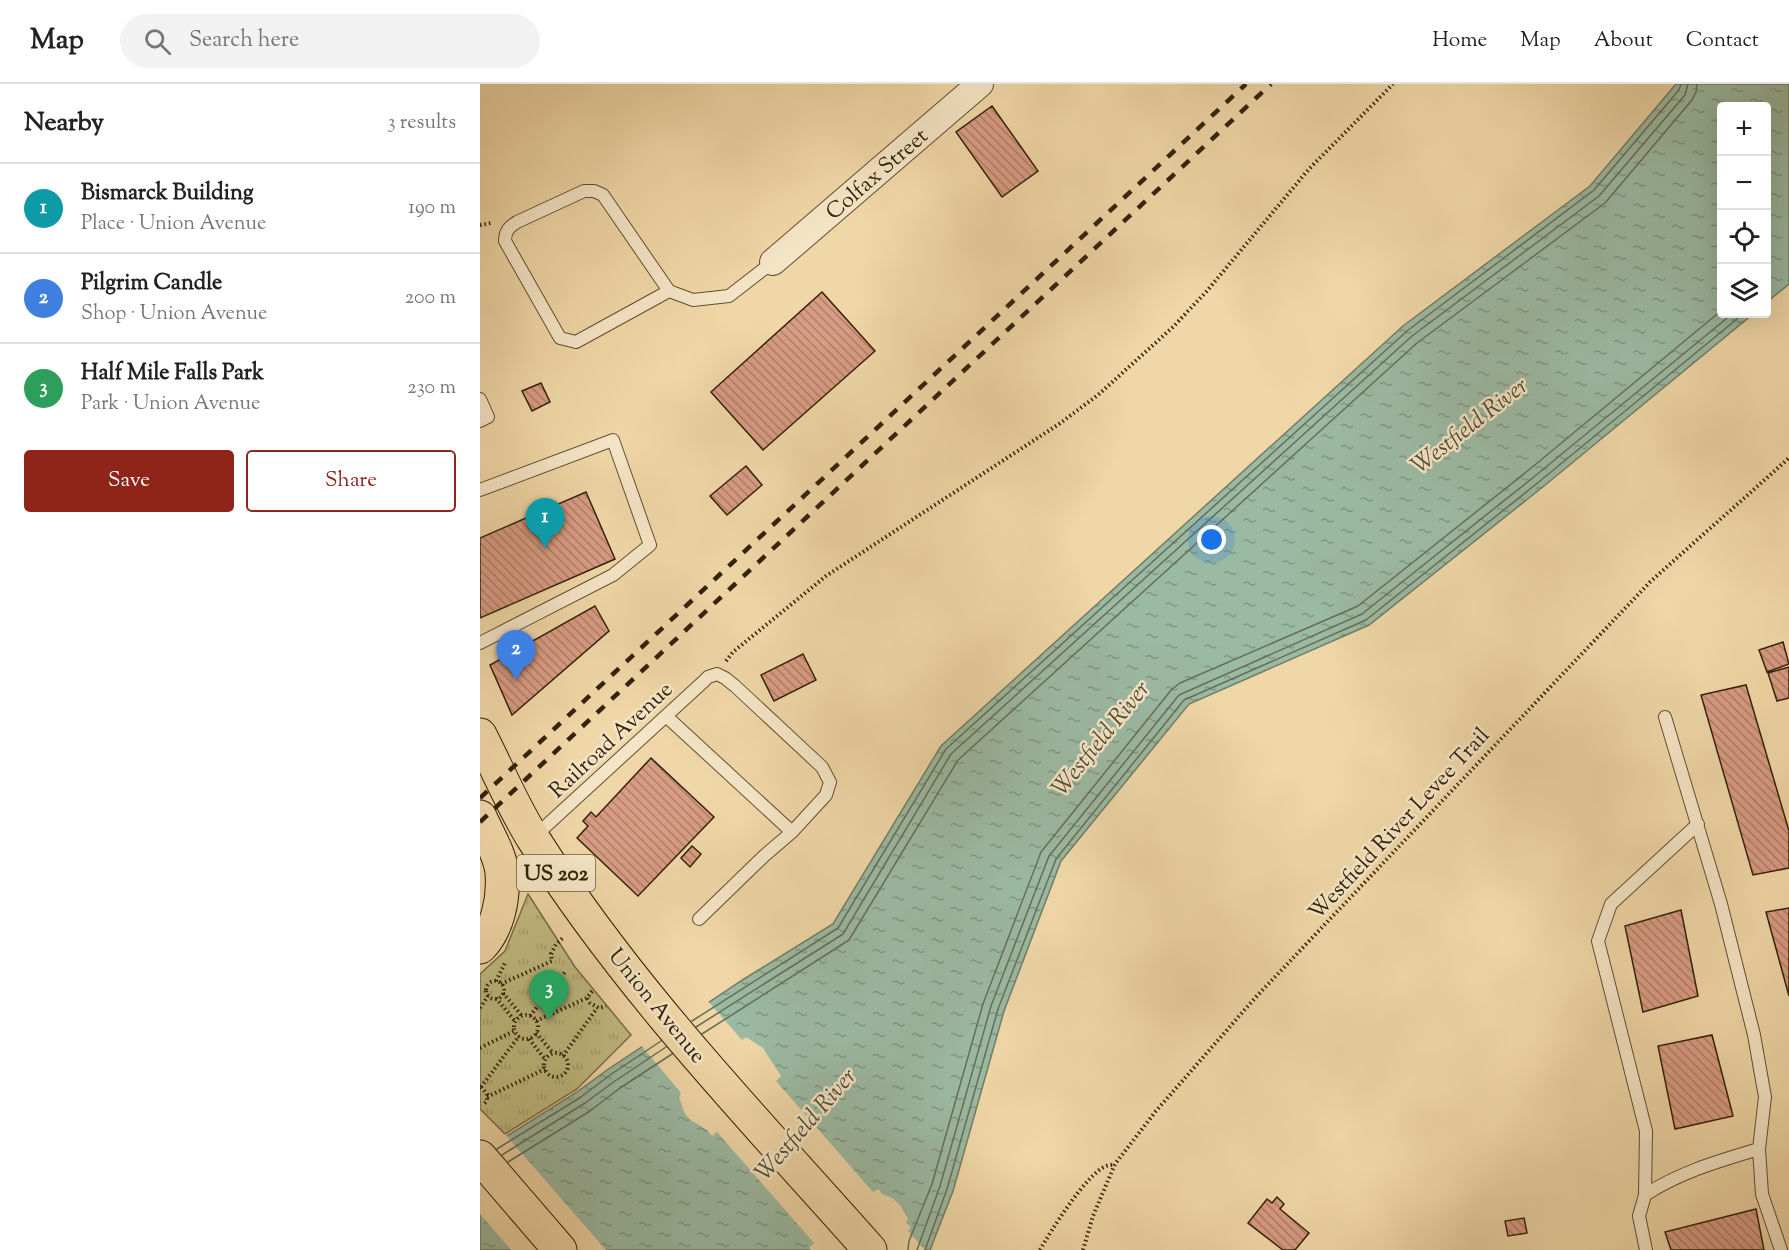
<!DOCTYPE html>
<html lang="en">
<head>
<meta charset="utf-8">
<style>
	body { margin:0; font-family:"Sorts Mill Goudy",serif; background:#f2f2f2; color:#222 }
	.controls { position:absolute; right:18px; top:18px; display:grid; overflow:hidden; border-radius:6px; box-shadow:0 6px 24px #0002 }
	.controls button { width:54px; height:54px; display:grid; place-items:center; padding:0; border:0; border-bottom:2px solid #e0e0e0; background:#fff; color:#222; font:30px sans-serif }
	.you { position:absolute; left:732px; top:456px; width:21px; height:21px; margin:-15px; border:4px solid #fff; border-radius:50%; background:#1a73e8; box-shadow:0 0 0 9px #1a73e833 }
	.badge { display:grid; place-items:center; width:39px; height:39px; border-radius:50%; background:#8f2418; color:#fff; font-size:20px; font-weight:700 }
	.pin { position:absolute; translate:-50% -50px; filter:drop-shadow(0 2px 3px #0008) }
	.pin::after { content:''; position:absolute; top:32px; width:21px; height:18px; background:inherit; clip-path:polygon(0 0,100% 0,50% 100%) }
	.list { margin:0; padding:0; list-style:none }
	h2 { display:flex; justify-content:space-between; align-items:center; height:78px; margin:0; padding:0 24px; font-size:26px }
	h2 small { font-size:20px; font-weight:400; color:#767676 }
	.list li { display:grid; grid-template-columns:39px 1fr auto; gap:18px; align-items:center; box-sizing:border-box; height:90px; padding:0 24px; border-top:2px solid #e0e0e0 }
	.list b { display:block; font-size:22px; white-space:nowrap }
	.list p { margin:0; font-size:20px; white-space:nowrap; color:#767676 }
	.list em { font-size:20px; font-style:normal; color:#767676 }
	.actions { display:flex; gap:12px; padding:18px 24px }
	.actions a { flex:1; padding:14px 0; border:2px solid #8f2418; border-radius:6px; text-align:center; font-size:21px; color:#8f2418 }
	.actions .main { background:#8f2418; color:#fff }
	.icon { flex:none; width:33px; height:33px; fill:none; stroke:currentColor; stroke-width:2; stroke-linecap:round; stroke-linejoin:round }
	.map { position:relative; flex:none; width:1309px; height:1166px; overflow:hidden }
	header { display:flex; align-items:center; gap:36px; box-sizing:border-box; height:84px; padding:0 30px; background:#fff; border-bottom:2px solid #e0e0e0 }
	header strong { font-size:28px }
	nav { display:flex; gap:33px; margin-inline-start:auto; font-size:21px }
	.search { width:420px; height:54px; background:#f2f2f2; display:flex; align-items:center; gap:15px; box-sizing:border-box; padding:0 21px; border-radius:33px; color:#767676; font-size:22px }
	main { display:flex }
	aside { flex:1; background:#fff }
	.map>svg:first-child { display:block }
</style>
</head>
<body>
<header>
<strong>Map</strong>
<div class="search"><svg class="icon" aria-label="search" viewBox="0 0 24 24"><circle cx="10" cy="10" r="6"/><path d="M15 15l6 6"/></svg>Search here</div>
<nav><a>Home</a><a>Map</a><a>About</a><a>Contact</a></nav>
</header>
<main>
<aside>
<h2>Nearby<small>3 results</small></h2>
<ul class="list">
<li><span class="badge" style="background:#0f9aa8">1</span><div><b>Bismarck Building</b><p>Place · Union Avenue</p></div><em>190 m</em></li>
<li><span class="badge" style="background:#3f7fe0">2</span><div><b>Pilgrim Candle</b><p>Shop · Union Avenue</p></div><em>200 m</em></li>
<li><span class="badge" style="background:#2e9e5b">3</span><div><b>Half Mile Falls Park</b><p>Park · Union Avenue</p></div><em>230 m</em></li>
</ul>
<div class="actions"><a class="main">Save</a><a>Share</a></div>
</aside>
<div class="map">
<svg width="1309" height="1166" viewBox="0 0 1309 1166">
	<defs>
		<pattern id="park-tufts" width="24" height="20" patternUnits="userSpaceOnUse" patternTransform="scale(1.5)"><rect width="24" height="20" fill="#c1bc82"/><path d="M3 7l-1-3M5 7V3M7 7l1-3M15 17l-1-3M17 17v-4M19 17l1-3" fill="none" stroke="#a6a16f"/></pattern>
		<pattern id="water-ripples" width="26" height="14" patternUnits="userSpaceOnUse" patternTransform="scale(1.5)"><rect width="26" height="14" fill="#9bbaa3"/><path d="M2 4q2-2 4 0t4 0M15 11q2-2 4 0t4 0" fill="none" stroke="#7f9783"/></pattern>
		<pattern id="building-back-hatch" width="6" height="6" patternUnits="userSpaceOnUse" patternTransform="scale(1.5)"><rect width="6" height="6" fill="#d89b83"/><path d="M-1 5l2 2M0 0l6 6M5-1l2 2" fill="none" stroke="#b07e69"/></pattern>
	</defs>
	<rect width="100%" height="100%" fill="#f0d7a7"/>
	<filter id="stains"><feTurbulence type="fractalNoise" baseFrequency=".00333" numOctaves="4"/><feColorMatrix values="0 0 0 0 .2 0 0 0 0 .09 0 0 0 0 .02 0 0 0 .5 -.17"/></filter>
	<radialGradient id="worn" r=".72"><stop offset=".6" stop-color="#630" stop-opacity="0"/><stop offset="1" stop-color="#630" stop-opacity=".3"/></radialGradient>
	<path fill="url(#park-tufts)" stroke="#7a6e46" stroke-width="1.5" d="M48 810 95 883 151 951 97 1005 25 1050 0 1025V890L25 867Z"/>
	<path fill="url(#water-ripples)" stroke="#717d66" stroke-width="1.5" d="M1196 0H1309V200L1287 218 1286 22H1242V230H1273L1064 402 889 541 709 620 581 777 524 927 473 1107 450 1166H0V1069L97 1008 127 986 264 895 353 840 461 662 923 242 1110 102Z"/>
	<path fill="#f0d7a7" d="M227 916 262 956 266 953 283 964 301 992 296 997 393 1108 399 1105 402 1110 412 1114 420 1121 428 1135 426 1139 431 1143 428 1147 445 1166H331L329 1164 334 1159 237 1048 232 1052 227 1046 209 1035 204 1028 199 1013 201 1009 160 960Z
		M25 1050 126 1166H31L0 1130V1066Z"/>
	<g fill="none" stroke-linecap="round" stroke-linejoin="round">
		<path stroke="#676e56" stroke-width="1.5" d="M212 937 358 844 466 665 927 247 1114 106 1199 6 1201 0
			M216 943 363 850 471 670 932 252 1119 112 1205 11 1208 0
			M222 950 369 856 478 676 937 259 1125 119 1212 16 1216 8 1217 0
			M17 1065 101 1013 130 991 181 957
			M22 1071 105 1019 135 997 186 963
			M28 1078 110 1027 140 1004 192 970
			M428 1166 429 1157 452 1100 503 920 561 768 692 605 700 599 878 522 1050 385 1242 226
			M437 1166 460 1102 511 922 569 772 699 611 882 530 1055 392 1252 230
			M445 1166 467 1105 518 925 576 775 704 616 886 536 1060 397 1263 230"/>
	</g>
	<path fill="url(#building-back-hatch)" stroke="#33210a" stroke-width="1.5" d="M512 22 558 87 522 113 476 48Z
		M342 208 395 267 283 366 231 308Z
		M61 299 70 318 52 327 42 307Z
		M266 382 282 401 247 431 230 412Z
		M106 408 135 475 0 534V454Z
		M115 522 129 547 32 631 10 581Z
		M1303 558 1309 580 1287 588 1279 566Z
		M323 570 336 596 294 617 281 591Z
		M1309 583V614L1297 617 1288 589Z
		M1266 601 1309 747V784L1273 791 1221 611Z
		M171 674 234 733 158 812 97 754 108 742 103 737 111 728 116 733Z
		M212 762 221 770 210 783 201 774Z
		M1309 824V912L1286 828Z
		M1201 826 1218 912 1163 928 1145 842Z
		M1232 951 1253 1032 1195 1045 1178 962Z
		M797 1113 804 1120 800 1125 829 1149 815 1166H803L768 1139 787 1115 792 1119Z
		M1276 1125 1284 1166H1191L1185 1148Z
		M1044 1134 1047 1149 1028 1152 1025 1137Z"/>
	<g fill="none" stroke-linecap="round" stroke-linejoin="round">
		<g stroke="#624e31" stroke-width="14">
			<path id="service" d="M189 207 123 111 114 107H104L37 138C29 143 25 147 25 157L80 254 96 258 189 207 213 216 249 212 293 178
				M0 315 8 333 0 337
				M0 406 133 356 170 461 133 491 0 559
				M1185 633 1241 820 1274 951 1285 1013 1279 1065
				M55 752 223 598 228 593 237 590 245 594 255 602 342 683 350 698 346 711 312 748 186 632
				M219 835 284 772 312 748
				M1165 1111 1166 1047 1118 857 1131 820 1218 740
				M1166 1166 1159 1132 1165 1111C1200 1088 1239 1077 1279 1065L1282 1110 1301 1166"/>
		</g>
		<g stroke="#624e31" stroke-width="28">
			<path id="minor" d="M293 178 500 0"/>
		</g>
		<g stroke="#33210a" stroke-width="35">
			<path id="trunk" d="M0 651C18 686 33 723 54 756 149 906 273 1034 390 1166
				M0 733C7 749 21 772 22 789 24 814 18 845 0 863
				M0 1073 80 1166"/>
		</g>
		<path stroke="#33210a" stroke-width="4" stroke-dasharray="1.5 3" stroke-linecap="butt" d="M0 141 11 139
			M246 577 253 568 346 492 579 340 618 311 693 243 726 208 829 85 913 0
			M16 897 25 879
			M6 906a9 9 0 1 1 18 0a9 9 0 1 1-18 0Z
			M21 900 72 877 71 870 76 860 83 854
			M112 907 107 914 110 919 119 924 126 922
			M23 909 42 932
			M16 914 35 937
			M0 924 8 912
			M34 943a12 12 0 1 1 24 0a12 12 0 1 1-24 0Z
			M50 932 85 888
			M56 937 107 914
			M56 949 73 969
			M49 955 65 975
			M0 964 34 947
			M64 981a12 12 0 1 1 24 0a12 12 0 1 1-24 0Z
			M83 972 117 924
			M1 1003 39 952
			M1 1003 7 1010V1017L4 1020
			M7 1013 65 985
			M560 1166C570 1148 607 1089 626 1082 629 1081 632 1081 635 1080
			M603 1166 613 1132 635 1080 676 1027 775 914 1170 498 1309 374"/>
		<use href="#service" stroke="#f5e5c6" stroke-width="12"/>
		<use href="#minor" stroke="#f5e5c6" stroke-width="26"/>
		<use href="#trunk" stroke="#f0d7a7" stroke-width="33"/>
		<path stroke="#33210a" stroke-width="4.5" stroke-dasharray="10 10" stroke-linecap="butt" d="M0 714 766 0
			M0 738 791 0"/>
	</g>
	<g text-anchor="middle" stroke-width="5" stroke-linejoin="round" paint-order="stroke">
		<rect fill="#f5e5c6" stroke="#6d5c42" stroke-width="1.5" x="37" y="771" width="78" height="36" rx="4.5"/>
		<g font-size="21" font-weight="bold" fill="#33210a">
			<text x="76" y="796">US 202</text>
		</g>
		<g font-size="22" fill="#33210a" stroke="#f5e5c6">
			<text transform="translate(396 89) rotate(-41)" y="8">Colfax Street</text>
			<text transform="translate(130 655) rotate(-43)" y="8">Railroad Avenue</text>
			<text transform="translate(918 739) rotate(-47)" y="8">Westfield River Levee Trail</text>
			<text transform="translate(178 921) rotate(51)" y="8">Union Avenue</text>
		</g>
		<g font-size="24" font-style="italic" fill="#524f38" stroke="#f5e5c6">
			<text transform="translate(989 341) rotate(-38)" y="8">Westfield River</text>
			<text transform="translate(620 654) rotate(-51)" y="8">Westfield River</text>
			<text transform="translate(325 1040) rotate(-49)" y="8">Westfield River</text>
		</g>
	</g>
	<rect width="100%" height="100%" filter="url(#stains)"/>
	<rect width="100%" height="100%" fill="url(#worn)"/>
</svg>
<div class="controls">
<button>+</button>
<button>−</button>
<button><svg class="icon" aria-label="locate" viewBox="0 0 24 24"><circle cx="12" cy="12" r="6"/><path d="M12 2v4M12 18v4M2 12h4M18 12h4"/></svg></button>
<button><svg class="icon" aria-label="layers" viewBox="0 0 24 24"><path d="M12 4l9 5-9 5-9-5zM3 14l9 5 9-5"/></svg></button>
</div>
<div class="you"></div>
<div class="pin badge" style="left:65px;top:464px;background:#0f9aa8">1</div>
<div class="pin badge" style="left:36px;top:596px;background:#3f7fe0">2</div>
<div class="pin badge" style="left:69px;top:936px;background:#2e9e5b">3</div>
</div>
</main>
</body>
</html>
